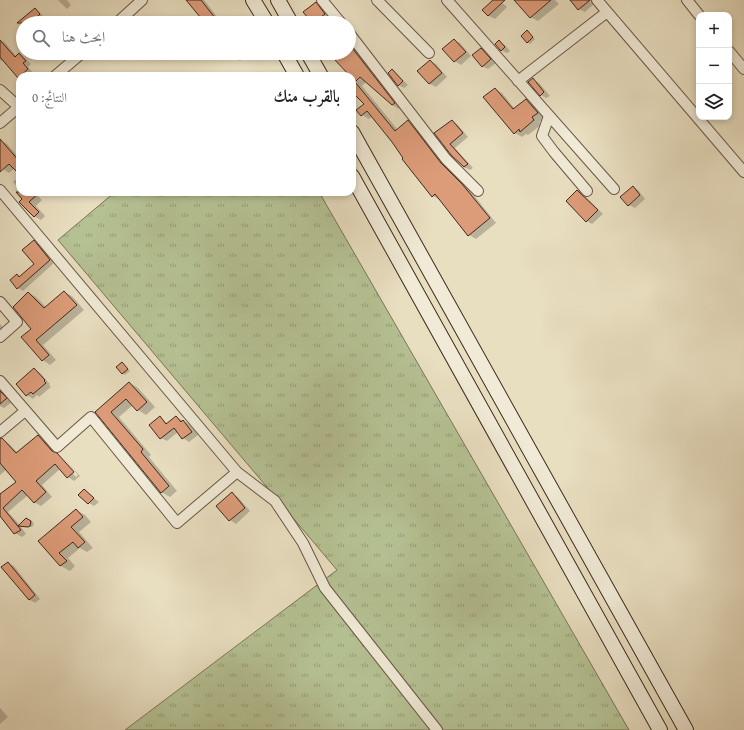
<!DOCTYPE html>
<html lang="ar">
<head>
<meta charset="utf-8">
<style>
	body { margin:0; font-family:"Gentium Book Plus",Amiri,serif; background:#f2f2f2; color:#222; direction:rtl }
	.controls { position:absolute; right:12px; top:12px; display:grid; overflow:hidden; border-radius:8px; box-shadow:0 2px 6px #0003 }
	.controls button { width:36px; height:36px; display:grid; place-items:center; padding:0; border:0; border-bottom:1px solid #e0e0e0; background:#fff; color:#222; font:20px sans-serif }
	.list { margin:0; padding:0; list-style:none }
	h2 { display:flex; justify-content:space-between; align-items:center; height:52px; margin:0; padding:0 16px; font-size:17px }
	h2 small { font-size:13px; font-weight:400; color:#767676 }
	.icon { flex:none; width:22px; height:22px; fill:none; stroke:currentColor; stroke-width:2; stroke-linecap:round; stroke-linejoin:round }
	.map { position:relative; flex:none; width:744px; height:730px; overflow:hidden; direction:ltr }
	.search { position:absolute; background:#fff; box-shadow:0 2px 6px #0003; left:16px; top:16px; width:340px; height:44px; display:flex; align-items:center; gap:10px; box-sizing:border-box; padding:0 14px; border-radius:22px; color:#767676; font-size:15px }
	.panel { position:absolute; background:#fff; box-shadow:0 2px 6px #0003; left:16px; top:72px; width:340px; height:124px; border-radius:12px; direction:rtl }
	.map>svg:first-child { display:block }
</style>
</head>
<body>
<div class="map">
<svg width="744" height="730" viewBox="0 0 744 730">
	<defs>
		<pattern id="grass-tufts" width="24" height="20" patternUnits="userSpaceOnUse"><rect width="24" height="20" fill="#b5c193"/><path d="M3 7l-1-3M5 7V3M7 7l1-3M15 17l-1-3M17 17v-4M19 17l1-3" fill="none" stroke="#959d77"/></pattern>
	</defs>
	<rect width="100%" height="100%" fill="#e8dec0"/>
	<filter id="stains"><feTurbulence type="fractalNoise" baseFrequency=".005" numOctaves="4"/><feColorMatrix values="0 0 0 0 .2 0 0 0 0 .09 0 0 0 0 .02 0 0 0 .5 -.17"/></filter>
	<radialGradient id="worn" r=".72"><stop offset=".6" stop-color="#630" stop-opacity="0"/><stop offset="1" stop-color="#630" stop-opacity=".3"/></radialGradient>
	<path fill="url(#grass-tufts)" stroke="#7a7558" d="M115 192H319L629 730H125L337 570 58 240Z"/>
	<path fill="#0003" d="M58 0H67L71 5 67 9Z
		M187 0H204L222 23H206Z
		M494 0 501 2 507 7 495 19 489 16 484 10Z
		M515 0H555L559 4 538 21 530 17Z
		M571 0H596V2L585 12 579 9Z
		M316 3 323 7 336 23H308L309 18Z
		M35 9 40 13 45 18 40 23H24Z
		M527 31 535 39 530 44 527 42Z
		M349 38 401 107 399 109 392 105 366 82 362 86 398 130 408 122 415 126 448 168 469 189 496 223 476 239 469 235 441 200H440L433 196 403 159 404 158 393 142 372 116 369 119 362 115 365 104 352 89V76L331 53H349Z
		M0 40 4 42 17 57 20 55 25 58 31 64 28 67 33 73 29 76H20V77L5 61 4 62 0 60Z
		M454 40 460 43 471 56 461 65 455 61 444 49Z
		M499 42 505 45 510 51 507 53 501 50Z
		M481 49 487 53 496 63 488 69 482 66Z
		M229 53H246L247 55 240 61 232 57Z
		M430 61 436 64 447 77 436 87 430 84 419 71Z
		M392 70 397 74 408 85 404 88 398 85Z
		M533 80 539 83 550 96 546 98 541 95Z
		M495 89 502 93 515 109 526 100 533 104 545 118 539 122 541 125 528 135 526 134 522 137 515 133Z
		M452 121 458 125 468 137 455 148 473 168 470 170 464 167 436 134Z
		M0 140 7 144 20 159V174L15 168 9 173 0 167Z
		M20 176V190L13 182Z
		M633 187 638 190 645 199 635 208 629 205Z
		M577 191 583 194 603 214 592 224 587 221Z
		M21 192H40L37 195 42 200 36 206 45 216 41 220 34 216 24 199Z
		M34 241 39 244 54 263 23 291 18 288 11 280 20 277 36 264Z
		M64 292 72 296 84 310 43 345 56 360 50 365 43 360 23 337 32 329 29 293 36 297 46 307Z
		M0 324 7 332 0 338Z
		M122 363 130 371 125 375 122 373Z
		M35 370 40 373 50 384 49 385 51 387 39 397 37 395 33 399 27 395 17 384Z
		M130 383 138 388 155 407 146 415 138 410 133 405 119 417 151 455 149 457 177 491 170 497 161 492 97 412Z
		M0 391 4 394 12 402 4 408 0 406Z
		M176 417 189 424 198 435 189 442 183 438 178 432 167 441 161 438 160 418 168 424Z
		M38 436 44 440 76 477 78 475 62 457 80 476 74 481 68 477 60 469 42 485 52 497 41 506 34 502 28 495 8 512 20 525 27 519 32 521 34 524 32 527H21L26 534 22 537 15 533 0 515V495L17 482 7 469 0 475V442L3 440 9 444 18 453Z
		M84 490 99 502 94 506 89 503Z
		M232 494 238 497 250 511 236 524 230 520 218 506Z
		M76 510 85 515 91 522 79 532 93 548 87 552 80 548 68 558 75 566 70 571 61 566 39 541Z
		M8 563 14 566 40 599 35 603 30 600 3 567Z
		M0 708 8 717 0 724Z"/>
	<path fill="#dd9c79" stroke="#3f291e" d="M186 0H201L219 23H205Z
		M493 0H505L488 16 482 10Z
		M514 0H551L530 18Z
		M570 0H590L578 10Z
		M316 2 325 14 313 23H301L308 18 303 12Z
		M35 8 40 14 35 19 38 23H17Z
		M527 30 533 37 527 43 521 36Z
		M454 39 466 52 454 62 442 49Z
		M0 40 15 57 19 53 26 61 23 63 28 69 18 78 0 57Z
		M499 40 505 47 501 51 495 44Z
		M349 44 395 103 392 105 360 77 355 82 395 131 408 120 441 163 462 184 490 218 468 236 435 194 432 197 402 159 403 158 392 142 367 111 361 116 356 110 364 104 352 92V76H350L334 59 330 53H349Z
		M481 48 491 59 482 67 472 55Z
		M430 60 442 73 429 84 417 71Z
		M392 69 403 81 398 86 388 73Z
		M533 78 544 92 540 96 528 82Z
		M495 88 513 109 526 99 538 113 532 117 534 120 520 132 519 129 514 134 483 97Z
		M452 120 463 133 450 144 468 164 464 167 451 155 434 133Z
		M0 139 20 162V175L9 164 0 172Z
		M633 186 640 195 628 206 620 197Z
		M577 190 598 210 586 222 566 201Z
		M16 192H40L29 202 39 212 34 217 19 202 22 199Z
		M34 240 50 260 17 289 10 280 17 274 19 277 34 264 22 250Z
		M64 291 77 305 36 340 49 355 42 361 21 337 31 329 13 307 28 292 44 308Z
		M122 362 128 369 122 374 116 367Z
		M34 368 45 380 44 381 46 383 33 394 31 392 26 396 16 384Z
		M129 382 147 402 137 411 126 399 111 412 143 449 141 452 169 486 161 493 95 412Z
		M0 391 7 398 0 404Z
		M160 416 166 424 176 416 181 422 183 420 192 432 182 439 174 428 160 439 149 425Z
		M38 435 52 451 57 453 74 472 67 478 55 464 36 481 46 492 34 503 22 490 3 508 21 530 14 534 0 516V494L16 482 0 463V438H2L16 453Z
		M84 489 94 498 88 504 78 495Z
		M232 492 245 508 229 521 216 506Z
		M76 509 83 517 71 527 85 542 78 548 73 542 59 553 67 561 60 566 38 541Z
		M26 518 31 521 30 526 28 527 18 526Z
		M8 562 35 595 29 600 1 567Z"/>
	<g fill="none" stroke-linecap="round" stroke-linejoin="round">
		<g stroke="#695646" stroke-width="12">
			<path id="street" d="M322 0 341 23
				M377 0 429 53
				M447 0 614 189
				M597 0 744 172
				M687 0 699 15
				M117 23 142 0
				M349 33 446 159 478 191
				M729 51 744 69
				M55 76 82 53
				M518 81 607 12
				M0 90 19 107
				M549 116 542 136 554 152 587 191
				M0 123 20 106
				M0 190 237 472 275 501 303 543 325 588 437 730
				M0 302 17 322 0 337
				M0 381 57 447 91 417 177 523 237 472
				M0 432 25 411"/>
		</g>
		<g stroke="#3f291e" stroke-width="16">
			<path id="secondary" d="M253 0 267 23
				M278 0 291 23
				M284 53 297 76
				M308 53 321 76
				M352 132 686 730
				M352 176 660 730"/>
		</g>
		<use href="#street" stroke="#f0ead6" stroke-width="10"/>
		<use href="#secondary" stroke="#f0ead6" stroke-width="14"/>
	</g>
	<rect width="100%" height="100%" filter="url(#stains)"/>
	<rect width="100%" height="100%" fill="url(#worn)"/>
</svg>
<div class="controls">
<button>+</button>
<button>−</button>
<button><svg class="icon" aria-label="layers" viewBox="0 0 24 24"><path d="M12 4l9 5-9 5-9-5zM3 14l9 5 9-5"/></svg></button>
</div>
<div class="search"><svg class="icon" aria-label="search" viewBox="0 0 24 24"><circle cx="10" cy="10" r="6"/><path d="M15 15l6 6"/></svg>ابحث هنا</div>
<section class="panel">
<h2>بالقرب منك<small>النتائج: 0</small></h2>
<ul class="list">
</ul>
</section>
</div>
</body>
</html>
